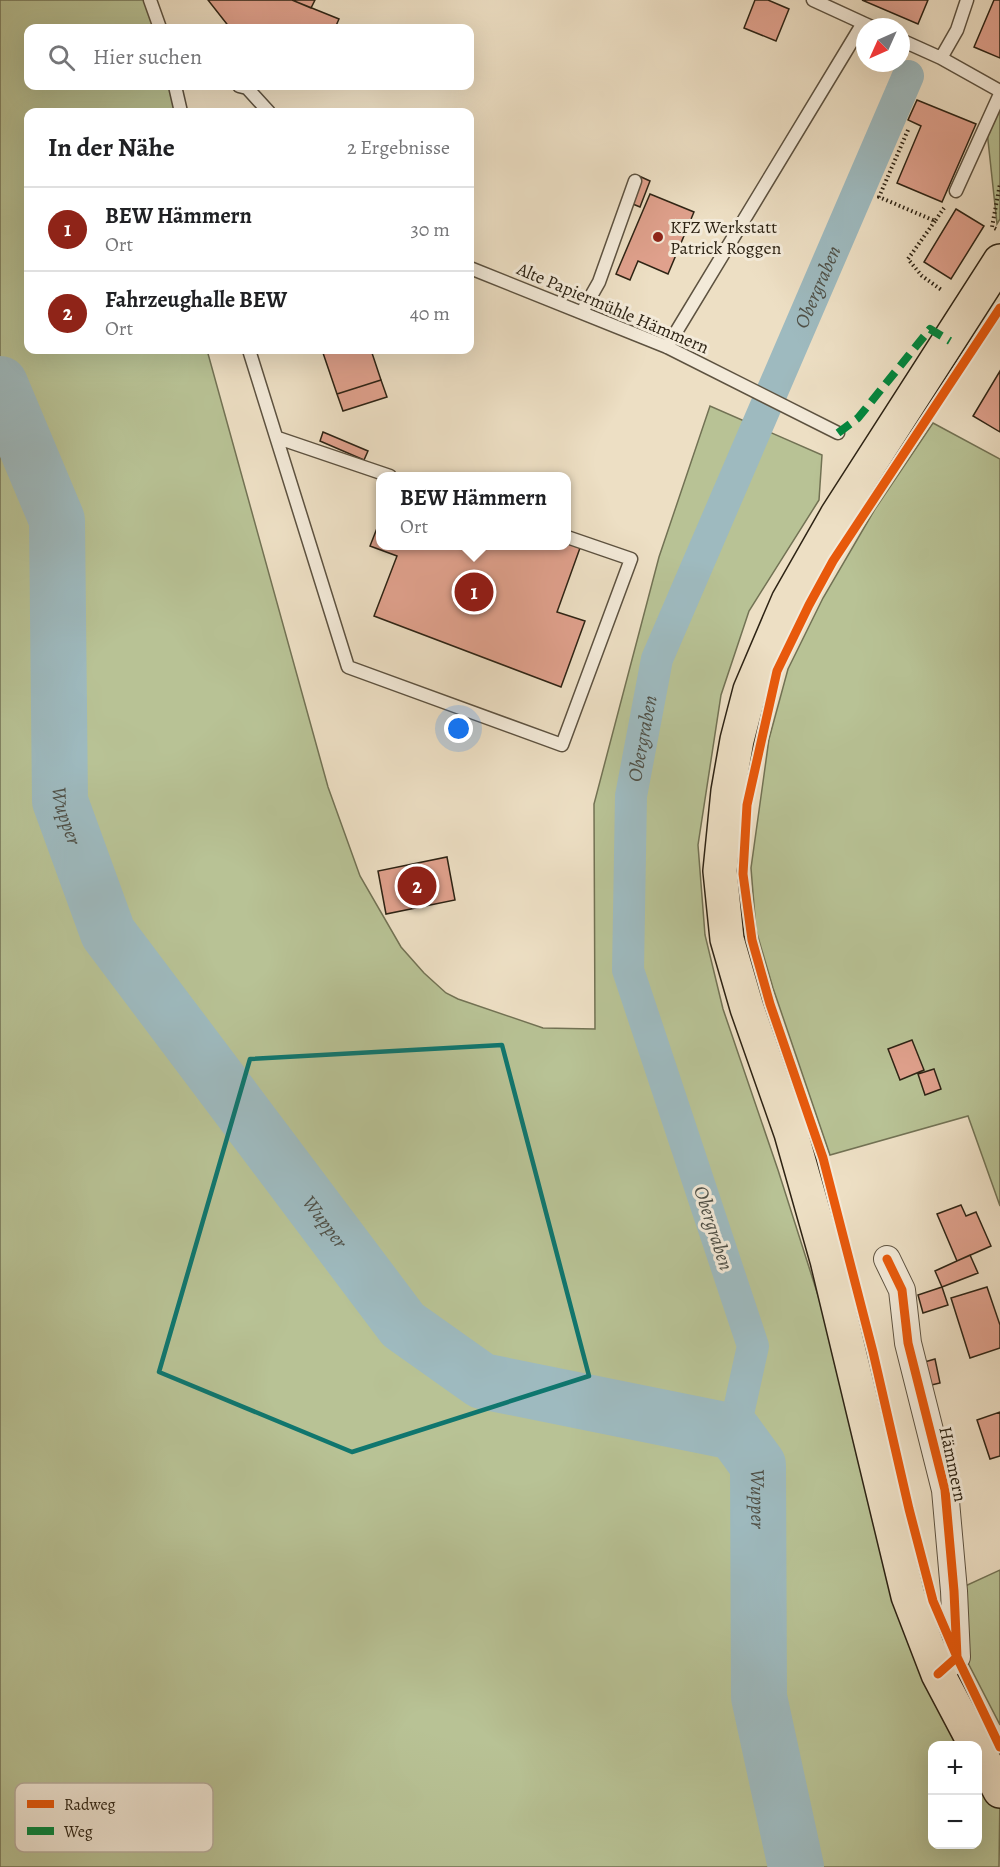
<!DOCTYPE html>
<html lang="de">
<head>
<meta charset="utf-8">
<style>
	body { margin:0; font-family:Alegreya,serif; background:#f2f2f2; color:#202124 }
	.controls { position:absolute; right:18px; bottom:18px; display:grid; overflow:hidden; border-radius:12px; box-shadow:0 6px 24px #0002 }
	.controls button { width:54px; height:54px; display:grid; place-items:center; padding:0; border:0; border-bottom:2px solid #e0e0e0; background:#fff; color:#202124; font:30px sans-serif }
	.compass { position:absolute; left:856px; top:18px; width:54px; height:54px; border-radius:50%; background:#fff; box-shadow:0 6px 24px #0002; rotate:225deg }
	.you { position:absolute; left:459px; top:729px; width:21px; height:21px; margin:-15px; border:4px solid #fff; border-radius:50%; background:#1a73e8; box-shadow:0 0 0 9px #1a73e833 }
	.badge { display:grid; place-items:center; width:39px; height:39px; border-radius:50%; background:#8f2418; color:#fff; font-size:20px; font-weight:700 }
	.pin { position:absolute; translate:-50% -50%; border:3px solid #fff; box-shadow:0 2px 6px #0006 }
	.popup { position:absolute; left:376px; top:472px; width:195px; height:78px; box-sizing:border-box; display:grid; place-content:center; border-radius:12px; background:#fff; filter:drop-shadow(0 2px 4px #0005); font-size:20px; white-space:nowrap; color:#757577 }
	.popup b { font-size:22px; color:#202124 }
	.popup::after { content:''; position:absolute; left:50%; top:100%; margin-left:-12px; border:12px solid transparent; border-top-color:#fff }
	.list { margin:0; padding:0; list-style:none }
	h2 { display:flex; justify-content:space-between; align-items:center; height:78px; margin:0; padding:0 24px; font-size:26px }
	h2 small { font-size:20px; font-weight:400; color:#757577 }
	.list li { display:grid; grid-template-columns:39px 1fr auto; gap:18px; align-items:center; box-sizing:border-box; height:84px; padding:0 24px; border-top:2px solid #e0e0e0 }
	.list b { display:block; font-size:22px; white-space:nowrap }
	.list p { margin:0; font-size:20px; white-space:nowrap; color:#757577 }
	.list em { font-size:20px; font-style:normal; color:#757577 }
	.icon { flex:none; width:33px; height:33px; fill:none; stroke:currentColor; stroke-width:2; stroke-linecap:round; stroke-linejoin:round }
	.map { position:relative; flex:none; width:1000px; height:1867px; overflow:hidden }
	.search { position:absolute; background:#fff; box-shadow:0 6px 24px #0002; left:24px; top:24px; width:450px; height:66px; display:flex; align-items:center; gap:15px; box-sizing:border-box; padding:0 21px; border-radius:12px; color:#757577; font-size:22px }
	.panel { position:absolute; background:#fff; box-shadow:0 6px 24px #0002; left:24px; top:108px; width:450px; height:246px; border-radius:12px }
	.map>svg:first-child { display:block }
</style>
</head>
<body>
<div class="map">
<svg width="1000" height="1867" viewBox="0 0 1000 1867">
	<rect width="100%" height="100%" fill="#eddfc4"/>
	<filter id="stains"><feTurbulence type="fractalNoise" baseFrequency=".00333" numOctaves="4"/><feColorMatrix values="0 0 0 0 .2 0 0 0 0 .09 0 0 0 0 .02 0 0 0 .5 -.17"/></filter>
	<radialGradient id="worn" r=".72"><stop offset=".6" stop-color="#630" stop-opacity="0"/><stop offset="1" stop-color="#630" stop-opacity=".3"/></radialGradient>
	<path fill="#b8c295" stroke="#727254" stroke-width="1.5" d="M0 0H150L160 28H28V86H175L181 112H28V350H207L328 787 360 876 401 947 424 973 446 993 458 999 543 1028 595 1029 594 804 659 557 710 406 822 455 819 500 749 611 721 695 698 845 705 935 723 1009 778 1170 888 1515 976 1745 932 1746V1844H978V1749L1000 1791 999 1867H0Z
		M1000 95V219L997 224 987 131Z
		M933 423 1000 459V1206L968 1116 830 1155 773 988 756 930 751 868 769 739 788 669 823 598 875 509Z
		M1000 1570V1725L965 1657 963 1587Z"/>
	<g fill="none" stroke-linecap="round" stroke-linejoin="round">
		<path stroke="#9ebabf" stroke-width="32" id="s1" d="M734 1432 753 1346 628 970 631 796 657 659 908 76"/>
		<path stroke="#9ebabf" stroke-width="56" id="s2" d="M0 384 57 520 60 801 108 933 403 1325 482 1381 734 1432 758 1465 759 1697 796 1867"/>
	</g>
	<path fill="#e0a18d" stroke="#2d2314" stroke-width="1.5" d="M208 0H292L339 19 335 28H230Z
		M292 0H315L311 8Z
		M755 0H768L789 9 776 41 744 28Z
		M862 0H928L918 24Z
		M994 0H1000V58L974 47Z
		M917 100 976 124 942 202 897 183 921 126 908 120Z
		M639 176 650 181 640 207 628 202Z
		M650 194 694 212 668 274 638 261 630 280 616 274Z
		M956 209 984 226 951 279 924 262Z
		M322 350H371L381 380 337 394Z
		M1000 371V432L973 416Z
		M381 380 387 397 343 411 337 394Z
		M323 432 368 451 364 460 320 441Z
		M381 518V546H567V543L580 548 557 612 585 621 561 687 374 616 397 556 370 546Z
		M447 857 455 900 386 914 378 871Z
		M912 1040 924 1070 900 1080 888 1049Z
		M934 1069 941 1089 925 1095 918 1074Z
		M961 1205 966 1216 976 1212 991 1246 957 1261 937 1214Z
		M970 1255 978 1273 942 1287 935 1271Z
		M942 1287 948 1305 923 1313 918 1295Z
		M987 1287 1000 1325V1348L970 1358 951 1298Z
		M935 1359 940 1383 927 1386 921 1363Z
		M1000 1412V1456L990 1459 977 1420Z"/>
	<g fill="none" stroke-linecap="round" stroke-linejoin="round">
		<g stroke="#5d5240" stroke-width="15">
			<path id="service" d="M150 0 160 28
				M813 0 863 23
				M901 40 941 58 1000 91
				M941 58 957 30 967 0
				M175 86 181 112
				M239 86 247 88 269 112
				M956 191 1000 94
				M470 268 667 347 838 433
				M582 312 599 282 635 181
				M667 347 863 23 872 27
				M249 350 348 667 562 745 631 559 567 537
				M278 438 390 476"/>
		</g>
		<g stroke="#5d5240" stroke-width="28">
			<path id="minor" d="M887 1259 902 1290 908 1343 945 1490 954 1591 957 1657 938 1674"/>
		</g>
		<g stroke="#2d2314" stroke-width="36">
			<path id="primary" d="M976 1746 938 1674 908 1596 827 1260 791 1133 747 1008 727 939 720 871 728 791 737 740 750 690 788 601 837 515 1000 261
				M978 1749 1000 1791"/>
		</g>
		<path stroke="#2d2314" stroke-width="4" stroke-dasharray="1.5 3" stroke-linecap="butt" d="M908 130 879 197 935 221 944 208
			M935 221 908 259 922 276 943 291
			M996 229 992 227 1000 184"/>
		<use href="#service" stroke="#f3ead9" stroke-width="12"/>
		<use href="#minor" stroke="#f3ead9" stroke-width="26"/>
		<use href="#primary" stroke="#eddfc4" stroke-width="33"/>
		<path stroke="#00873e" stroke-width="8" stroke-dasharray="15 8" stroke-linecap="butt" d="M838 433 858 418 930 329 950 341"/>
		<g stroke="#f3ead9" stroke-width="13">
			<path id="cycleway" d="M1000 308 833 561 809 605 777 671 747 805 743 874 752 940 770 1004 823 1158 873 1352 909 1509 933 1601 957 1657 1000 1747
				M887 1259 902 1290 908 1343 945 1490 954 1591 957 1657 938 1674"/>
		</g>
		<use href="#cycleway" stroke="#e8590c" stroke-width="9"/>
	</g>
	<path fill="none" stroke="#0f766e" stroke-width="4.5" stroke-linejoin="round" d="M502 1045 589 1376 352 1452 159 1372 250 1059Z"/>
	<circle fill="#8f2418" stroke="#f3ead9" stroke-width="2" cx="658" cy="237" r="6"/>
	<g text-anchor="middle" stroke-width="6" stroke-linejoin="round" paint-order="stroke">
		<g font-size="18" fill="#2d2314" stroke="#f3ead9" text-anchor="start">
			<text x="670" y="233">KFZ Werkstatt<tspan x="670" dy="21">Patrick Roggen</tspan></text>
		</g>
		<g font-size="18" fill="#2d2314" stroke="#f3ead9">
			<text transform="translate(613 308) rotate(23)" y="6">Alte Papiermühle Hämmern</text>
			<text transform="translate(953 1464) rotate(78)" y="6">Hämmern</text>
		</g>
		<g font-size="20" font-style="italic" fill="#4f5047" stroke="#f3ead9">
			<text dy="7" stroke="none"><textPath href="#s1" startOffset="1203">Obergraben</textPath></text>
			<text dy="7" stroke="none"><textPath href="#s1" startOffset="717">Obergraben</textPath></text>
			<text dy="7" stroke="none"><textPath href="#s2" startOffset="444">Wupper</textPath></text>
			<text dy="7" stroke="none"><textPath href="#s2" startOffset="930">Wupper</textPath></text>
			<text transform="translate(714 1228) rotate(72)" y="7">Obergraben</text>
			<text dy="7" stroke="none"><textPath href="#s2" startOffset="1488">Wupper</textPath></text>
		</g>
	</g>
	<rect x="15" y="1783" width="198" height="69" rx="9" fill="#f3ead9" stroke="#b8ae9e" stroke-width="1.5"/>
	<rect x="27" y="1800" width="27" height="8" fill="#e8590c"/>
	<rect x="27" y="1827" width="27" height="8" fill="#00873e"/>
	<g font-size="16" fill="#2d2314">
		<text x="64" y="1810">Radweg</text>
		<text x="64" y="1837">Weg</text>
	</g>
	<rect width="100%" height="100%" filter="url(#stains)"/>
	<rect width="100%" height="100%" fill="url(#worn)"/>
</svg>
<div class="controls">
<button>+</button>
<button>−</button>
</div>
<svg class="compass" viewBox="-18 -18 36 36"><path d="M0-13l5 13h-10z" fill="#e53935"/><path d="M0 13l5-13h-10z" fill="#757577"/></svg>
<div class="you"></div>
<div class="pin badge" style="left:474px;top:592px">1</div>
<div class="popup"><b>BEW Hämmern</b>Ort</div>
<div class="pin badge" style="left:417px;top:886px">2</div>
<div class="search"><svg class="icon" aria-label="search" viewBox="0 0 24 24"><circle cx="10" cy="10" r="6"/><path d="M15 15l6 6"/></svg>Hier suchen</div>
<section class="panel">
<h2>In der Nähe<small>2 Ergebnisse</small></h2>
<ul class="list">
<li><span class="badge">1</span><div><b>BEW Hämmern</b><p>Ort</p></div><em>30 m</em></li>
<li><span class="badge">2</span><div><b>Fahrzeughalle BEW</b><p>Ort</p></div><em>40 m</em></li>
</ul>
</section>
</div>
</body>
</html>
